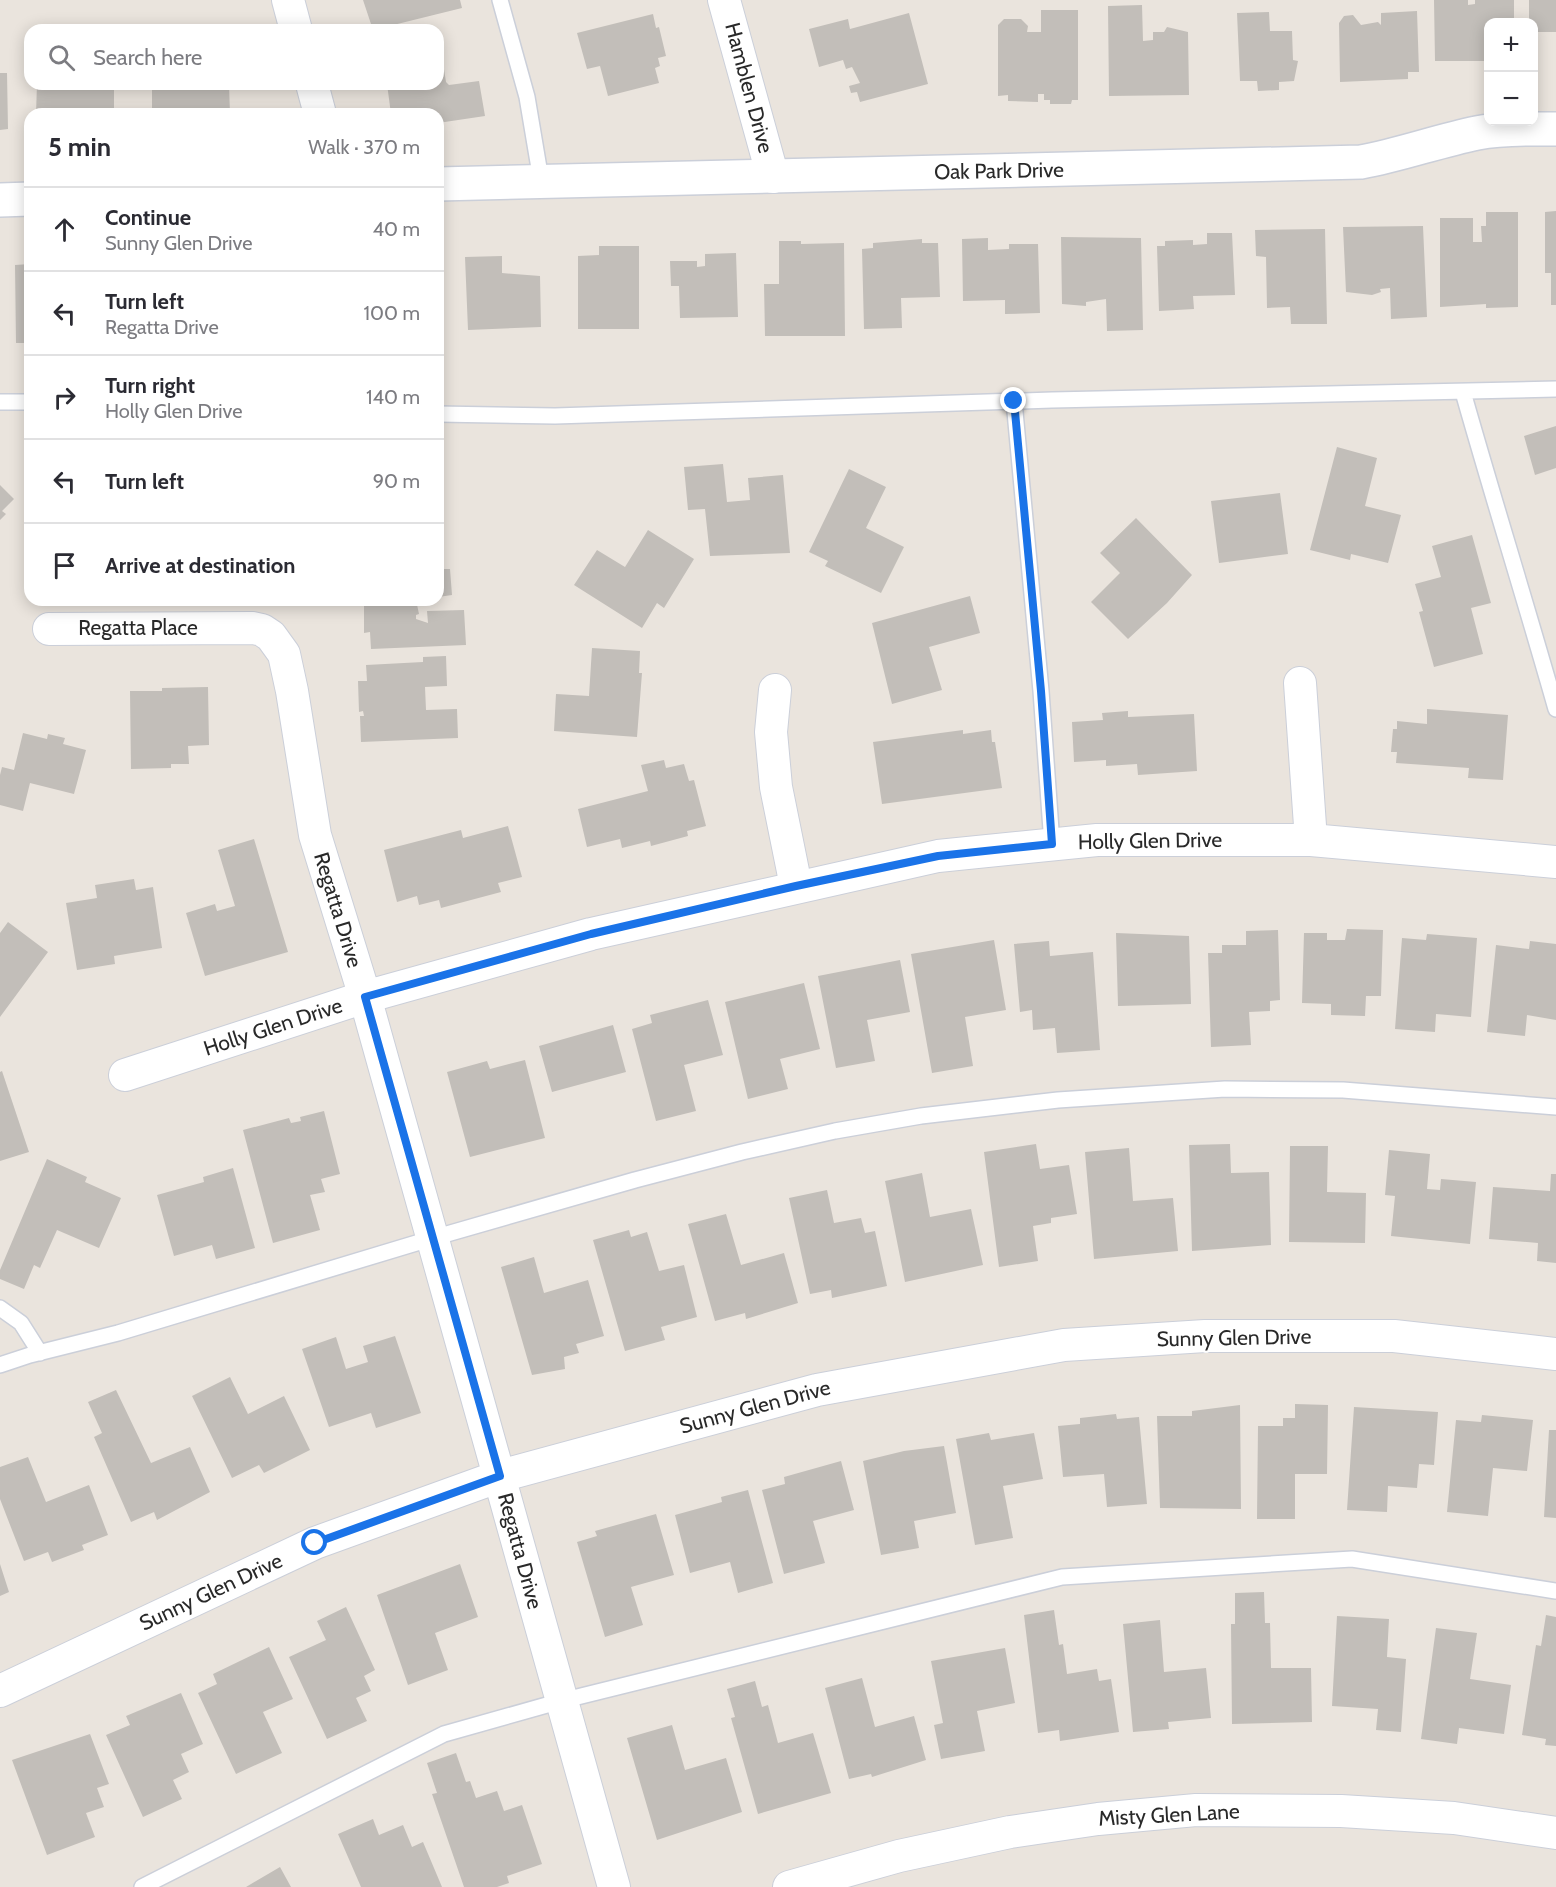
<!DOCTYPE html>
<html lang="en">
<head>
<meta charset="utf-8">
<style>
	body { margin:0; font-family:Cabin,sans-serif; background:#f7f7f7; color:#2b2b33 }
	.controls { position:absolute; right:18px; top:18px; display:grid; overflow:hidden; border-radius:12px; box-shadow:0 3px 15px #0003 }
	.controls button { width:54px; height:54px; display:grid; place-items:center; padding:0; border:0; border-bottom:2px solid #e1e1e2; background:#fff; color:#2b2b33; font:30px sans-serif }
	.stop { position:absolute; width:18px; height:18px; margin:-14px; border:4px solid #1a73e8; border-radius:50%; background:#fff }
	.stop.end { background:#1a73e8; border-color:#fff; box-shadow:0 2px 6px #0008 }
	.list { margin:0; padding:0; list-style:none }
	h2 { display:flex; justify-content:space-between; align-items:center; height:78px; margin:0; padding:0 24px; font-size:26px }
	h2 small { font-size:20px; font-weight:400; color:#7c7c81 }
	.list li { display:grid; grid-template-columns:39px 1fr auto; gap:18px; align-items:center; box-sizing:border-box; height:84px; padding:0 24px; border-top:2px solid #e1e1e2 }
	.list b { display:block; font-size:22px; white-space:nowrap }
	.list p { margin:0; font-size:20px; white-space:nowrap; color:#7c7c81 }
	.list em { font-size:20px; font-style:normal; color:#7c7c81 }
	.icon { flex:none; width:33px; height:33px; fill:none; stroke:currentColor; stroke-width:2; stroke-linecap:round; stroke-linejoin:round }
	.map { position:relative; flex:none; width:1556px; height:1887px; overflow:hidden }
	.search { position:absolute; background:#fff; box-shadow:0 3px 15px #0003; left:24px; top:24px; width:420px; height:66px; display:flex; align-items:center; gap:15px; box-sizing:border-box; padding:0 21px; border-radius:18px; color:#7c7c81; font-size:22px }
	.panel { position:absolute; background:#fff; box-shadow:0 3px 15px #0003; left:24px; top:108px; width:420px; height:498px; border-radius:18px }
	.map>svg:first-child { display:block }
</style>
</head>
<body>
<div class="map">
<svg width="1556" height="1887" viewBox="0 0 1556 1887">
	<rect width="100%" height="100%" fill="#eae4dd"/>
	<path fill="#c2beb9" d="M363 0H460L462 8 373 30Z
		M1434 0H1468V5L1475 4V0H1514V22H1488V61H1435Z
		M1529 0H1556V32H1534V22H1529Z
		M1142 5 1143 41 1153 40V32H1164L1167 27 1188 32 1189 95 1109 96 1108 6Z
		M1041 10H1078V100H1072L1071 104H1050V100H1044V94H1038V102L1008 101V95L998 96V25L1004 19H1021L1028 26 1027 32H1041Z
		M1417 11 1419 72H1408V79L1340 82 1339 23 1344 16 1353 15 1361 25 1378 22 1381 25V13Z
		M1269 12 1270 31H1292L1293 60 1298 61 1294 81 1279 82V90L1258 91 1257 81H1240L1237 13Z
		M909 13 928 84 860 102 857 92 851 93 849 86 860 83 852 67 846 69 843 60 819 67 809 29 848 19 850 29Z
		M653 14 656 28 659 27 666 56 658 58 660 66 655 68 659 83 608 96 600 66 587 69 577 33Z
		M438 50H441L446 82 449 85 479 81 485 116 438 123V114H391L387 84H438Z
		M0 73H7L8 129 0 130Z
		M37 84H114V110H66V114H36Z
		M152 84H229L230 114H152Z
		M1556 211V305H1551V273H1545V212Z
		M1486 212H1518V307L1486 308V304L1440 307V218H1473V242H1482L1481 226H1486Z
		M1423 226 1427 317 1391 319 1390 288 1380 289 1381 292 1372 295 1346 292 1343 227Z
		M1325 229 1327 324H1291L1290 307 1267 308 1266 257 1256 256 1255 230Z
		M1207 233H1232L1235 295 1193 296 1194 309 1159 311 1157 246H1165V241L1193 240V245L1207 244Z
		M1061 237 1141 238 1143 330 1107 331 1106 299 1086 302V306L1062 304Z
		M988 238V250L1009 249V244H1038L1040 313 1005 314V300L963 301 962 239Z
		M922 239V243H938L940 297 901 298 902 328 864 329 862 249 873 248V243Z
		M779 241H801V244L844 243 845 336H765L764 284H779Z
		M599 246H639V329H578V256L599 255Z
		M736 253 738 317 680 318 679 286H671L670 261H697V267L705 266V254Z
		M502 256V273L540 276 541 327 468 330 465 257Z
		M30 264V343H16L15 265Z
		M1556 426V468L1535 475 1524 436Z
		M1337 447 1377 458 1365 506 1401 515 1388 563 1351 554 1350 560 1310 550Z
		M723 464 727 502 750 500 748 478 783 475 790 553 710 556 705 509 688 510 684 467Z
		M849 469 886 487 866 528 904 547 881 593 825 566 828 561 809 552Z
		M0 485 14 499 2 511 6 514 0 520Z
		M1280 493 1288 554 1219 563 1211 501Z
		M1136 518 1192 575 1167 603 1128 639 1091 602 1120 573 1100 553Z
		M648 530 694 559 664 608 657 603 642 628 574 585 597 550 625 567Z
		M1472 535 1491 603 1471 608 1483 654 1434 667 1419 612 1423 611 1415 584 1441 577 1432 546Z
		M438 569H450L452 595 438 597Z
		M970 596 980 633 929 647 942 690 892 704 872 623Z
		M364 600H416L419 614 416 615V619L428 623 427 611 464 610 466 645 371 649 370 632 364 633Z
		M592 648 640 651 639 673H642L637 737 554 731 556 694 589 696Z
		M446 656 447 686 425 687 426 710 457 709 458 738 361 742 360 716H364L363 711 359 712 358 681H367L366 665 423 662V657Z
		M208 687 209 745 188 746 189 764H171V768L131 769 130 691H162V688Z
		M1427 709 1508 715 1503 780 1468 778 1469 768 1396 763 1397 752H1391L1393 729H1397V721L1427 724Z
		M1128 711V717L1194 714 1197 771 1138 775 1137 764 1106 766V760L1074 762 1072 722 1103 720 1102 713Z
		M963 730V734L991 730 992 742H995L1002 788 882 804 873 742Z
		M23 733 47 739 48 734 65 738 63 744 86 750 74 794 30 783 23 811 0 805V775L2 767 14 770Z
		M664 760 666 768 684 764 689 781 694 780 706 826 687 831 688 836 651 846 650 841 622 848 620 839 587 847 578 809 648 791 641 765Z
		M508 826 522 877 498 883 501 892 441 908 439 900 419 905 417 896 397 902 384 850 461 830 463 838Z
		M254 839 288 952 205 976 186 913 215 904 217 911 235 906 218 850Z
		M134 879 136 890 153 887 162 948 114 956 115 964 77 970 66 903 97 898 95 885Z
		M8 922 48 952 0 1017V933Z
		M1347 929 1383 930 1381 996H1366L1365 1016 1331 1015V1004L1302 1003 1304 933H1327V940H1345Z
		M1278 930 1280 1000 1270 1001V1011L1249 1012 1251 1045 1211 1047 1208 953H1222V945H1246V931Z
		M1116 933 1189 936 1191 1004 1118 1006Z
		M1427 934 1477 938 1471 1017 1436 1014 1435 1032 1395 1029 1402 938 1426 940Z
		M994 940 1006 1010 965 1017 973 1066 932 1073 911 954Z
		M1049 941 1050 956 1093 952 1100 1050 1057 1053 1055 1028 1033 1030 1032 1010 1020 1012 1014 944Z
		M1530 941 1556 944V1020L1527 1015 1525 1036 1487 1032 1496 945 1529 949Z
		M900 960 910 1012 867 1020 875 1061 836 1068 818 976Z
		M804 983 820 1049 780 1059 788 1089 748 1099 725 1002Z
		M708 1000 723 1055 684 1065 696 1111 656 1121 632 1029 652 1023 650 1015Z
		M613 1025 626 1072 552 1092 539 1046Z
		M525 1060 545 1138 470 1157 447 1072 487 1061 490 1069Z
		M2 1071 29 1152 0 1161V1072Z
		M324 1111 340 1174 321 1179 325 1192 310 1195 320 1230 273 1243 243 1130 289 1118 291 1123 301 1121 300 1117Z
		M1036 1144 1040 1169 1069 1165 1077 1214 1051 1218V1223L1033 1226 1038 1261 999 1267 984 1152Z
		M1230 1144 1231 1173 1269 1172 1271 1245 1192 1251 1189 1145Z
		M1290 1146H1328L1327 1192 1366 1193 1365 1243 1289 1242Z
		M1129 1148 1133 1201 1173 1198 1178 1251 1094 1259 1085 1152Z
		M1389 1150 1430 1154 1427 1189 1440 1190 1441 1179 1476 1182 1470 1244 1391 1236 1395 1196 1385 1195Z
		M47 1159 87 1177 85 1182 121 1198 99 1248 57 1230 40 1268 34 1265 24 1289 0 1279V1270Z
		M233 1168 255 1248 216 1259 212 1245 174 1256 157 1195 204 1182 203 1177Z
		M922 1173 930 1217 971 1209 983 1265 905 1282 885 1181Z
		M1551 1174H1556V1263L1537 1261 1538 1243 1489 1239 1493 1187 1550 1191Z
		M827 1190 834 1223 861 1218 865 1233 875 1231 887 1286 832 1298 831 1290 810 1294 789 1198Z
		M726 1214 741 1265 784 1253 798 1303 746 1319 745 1313 715 1321 688 1224Z
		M629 1230 631 1237 647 1232 659 1271 684 1265 697 1317 661 1327 665 1340 625 1351 593 1240Z
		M534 1257 544 1293 588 1280 604 1336 576 1344 579 1353 564 1357 565 1369 532 1375 501 1267Z
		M395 1336 421 1413 376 1428 371 1413 329 1427 302 1349 336 1337 346 1369 368 1362 363 1346Z
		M230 1377 248 1414 284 1396 310 1450 264 1473 259 1465 232 1478 192 1396Z
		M116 1390 151 1463 190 1447 210 1492 157 1520 154 1512 131 1522 94 1437 102 1433 88 1402Z
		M1295 1404 1328 1405 1327 1474H1295V1519H1257L1258 1426H1283V1418H1295Z
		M1240 1405 1241 1509 1160 1508 1157 1416H1192V1411Z
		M1354 1407 1438 1412 1434 1465 1419 1464 1417 1488 1388 1486 1387 1512 1347 1510Z
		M1116 1414 1117 1419 1139 1417 1147 1504 1107 1507 1104 1474 1063 1477 1058 1426 1080 1424V1418Z
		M1482 1415 1533 1420 1527 1471 1493 1468 1488 1516 1447 1512 1456 1420 1481 1422Z
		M1549 1430H1556V1518L1544 1517Z
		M989 1433 991 1440 1034 1433 1043 1479 1003 1486 1013 1538 975 1545 956 1439Z
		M944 1446 956 1513 914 1521 919 1548 881 1555 863 1461 904 1451Z
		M28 1457 46 1502 89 1485 108 1535 82 1545 84 1550 52 1562 48 1552 24 1561 0 1499V1467Z
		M841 1461 854 1510 813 1521 825 1563 784 1574 762 1490 785 1484 784 1477Z
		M748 1490 773 1583 738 1593 730 1562 690 1573 675 1515 722 1502 721 1497Z
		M656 1514 674 1575 631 1587 643 1625 605 1637 577 1542 597 1536 595 1531Z
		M0 1564 9 1592 0 1596Z
		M460 1564 478 1617 435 1633 448 1670 408 1685 377 1595Z
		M1264 1592 1265 1623H1270L1271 1668H1311L1312 1722 1232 1724 1231 1624H1235V1593Z
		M346 1607 375 1670 364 1676 371 1691 356 1698 367 1721 327 1739 289 1657 326 1640 317 1621Z
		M1054 1610 1059 1645 1063 1644 1067 1674 1097 1669 1099 1681 1111 1679 1119 1732 1060 1741 1059 1730 1038 1733 1024 1615Z
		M1546 1615 1556 1617V1746L1545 1745 1546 1739 1522 1735 1536 1645 1541 1646Z
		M1337 1616 1389 1619 1387 1657 1406 1659 1401 1732 1376 1730 1378 1709 1332 1706Z
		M1160 1620 1164 1672 1206 1668 1211 1718 1168 1722 1169 1729 1133 1732 1123 1624Z
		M1436 1628 1477 1633 1470 1679 1511 1685 1504 1734 1459 1728 1457 1744 1421 1739Z
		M269 1647 293 1699 263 1712 282 1753 236 1774 198 1693 217 1684 213 1674Z
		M1005 1648 1015 1703 977 1711 985 1751 941 1759 934 1725 943 1723 931 1661Z
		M862 1678 875 1727 914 1716 926 1760 872 1777 871 1774 849 1779 825 1688Z
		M755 1681 762 1707 768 1705 778 1743 813 1733 831 1793 758 1814 731 1718 735 1717 727 1689Z
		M181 1693 203 1744 181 1754 189 1772 173 1780 182 1799 143 1817 106 1735 130 1725 126 1716Z
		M672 1725 685 1770 726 1758 742 1812 657 1840 627 1738Z
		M90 1734 109 1784 97 1788 104 1807 86 1813 95 1837 47 1855 12 1760Z
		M456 1753 466 1782 470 1781 476 1798 497 1791 504 1811 522 1805 542 1864 507 1876 509 1883 497 1887H464L432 1794 437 1793 427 1763Z
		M373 1819 379 1835 403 1825 412 1847 423 1842 442 1887H361L338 1834Z
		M280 1867 291 1887H246Z"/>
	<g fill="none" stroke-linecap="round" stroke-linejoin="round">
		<g stroke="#cbcfd9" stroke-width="18">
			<path id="service" d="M500 0 527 97 541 180
				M1463 392C1493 498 1526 603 1556 709
				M1014 401 1041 691 1052 844
				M0 402H30
				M438 414 555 416 1052 400 1556 389
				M0 1308 21 1323 40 1353
				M0 1365 30 1355 118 1333 433 1238 635 1180 742 1152 835 1131 921 1116 1058 1100 1225 1089 1343 1090 1556 1107
				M142 1887 444 1734 561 1701 1062 1577 1352 1559 1556 1591"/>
		</g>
		<g stroke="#cbcfd9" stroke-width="34">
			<path id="minor" d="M288 0 296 30
				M724 0 773 177
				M312 84 320 114
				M49 629 253 628 262 630 271 636 284 654 292 691 315 835 365 997 614 1887
				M1300 683 1311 840
				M775 690 771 732 776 787 796 886
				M125 1075 365 997 591 934 938 856 1097 840H1311L1556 862
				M0 1691 315 1543 500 1476 817 1390 1064 1345 1205 1336H1394L1556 1354
				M789 1887 899 1856 1010 1832 1098 1819 1196 1810 1341 1811 1454 1818 1556 1833"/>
		</g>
		<g stroke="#cbcfd9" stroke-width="36">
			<path id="tertiary" d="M438 184 1361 162C1400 155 1438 141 1477 133 1503 128 1530 129 1556 129
				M0 200 30 199"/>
		</g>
		<use href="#service" stroke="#fff" stroke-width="15"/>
		<use href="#minor" stroke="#fff" stroke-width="32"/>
		<use href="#tertiary" stroke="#fff" stroke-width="33"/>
	</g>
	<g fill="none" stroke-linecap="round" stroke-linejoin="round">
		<path stroke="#1a73e8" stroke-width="8" d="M315 1543 500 1476 365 997 591 934 796 886 938 856 1052 844 1041 691 1014 401"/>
	</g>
	<g text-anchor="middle" stroke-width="4.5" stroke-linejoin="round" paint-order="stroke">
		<g font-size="21" fill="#292929" stroke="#fff">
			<text transform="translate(749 88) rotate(75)" y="7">Hamblen Drive</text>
			<text transform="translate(999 171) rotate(-1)" y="7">Oak Park Drive</text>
			<text x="138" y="635">Regatta Place</text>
			<text transform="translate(1150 841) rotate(-1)" y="7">Holly Glen Drive</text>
			<text transform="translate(338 910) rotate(73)" y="7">Regatta Drive</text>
			<text transform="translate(273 1027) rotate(-18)" y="7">Holly Glen Drive</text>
			<text transform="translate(1234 1338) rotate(-1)" y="7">Sunny Glen Drive</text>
			<text transform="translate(755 1407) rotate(-15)" y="7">Sunny Glen Drive</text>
			<text transform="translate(520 1551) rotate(75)" y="7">Regatta Drive</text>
			<text transform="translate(211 1592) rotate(-25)" y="7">Sunny Glen Drive</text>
			<text transform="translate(1169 1815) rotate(-3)" y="7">Misty Glen Lane</text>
		</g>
	</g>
</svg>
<div class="controls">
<button>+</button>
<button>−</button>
</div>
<div class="stop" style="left:315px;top:1543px"></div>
<div class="stop end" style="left:1014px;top:401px"></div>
<div class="search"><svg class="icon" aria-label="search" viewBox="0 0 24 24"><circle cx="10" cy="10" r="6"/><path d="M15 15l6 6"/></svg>Search here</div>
<section class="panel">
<h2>5 min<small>Walk · 370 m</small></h2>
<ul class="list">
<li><svg class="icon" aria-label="ahead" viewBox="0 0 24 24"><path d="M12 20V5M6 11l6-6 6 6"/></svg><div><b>Continue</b><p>Sunny Glen Drive</p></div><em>40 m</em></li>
<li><svg class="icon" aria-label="left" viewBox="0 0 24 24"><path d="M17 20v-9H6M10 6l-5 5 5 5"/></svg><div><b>Turn left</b><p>Regatta Drive</p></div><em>100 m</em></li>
<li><svg class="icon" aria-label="right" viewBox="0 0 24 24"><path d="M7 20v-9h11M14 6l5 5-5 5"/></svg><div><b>Turn right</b><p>Holly Glen Drive</p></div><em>140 m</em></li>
<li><svg class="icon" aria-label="left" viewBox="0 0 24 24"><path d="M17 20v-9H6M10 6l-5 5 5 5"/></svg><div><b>Turn left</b></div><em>90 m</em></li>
<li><svg class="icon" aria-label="arrive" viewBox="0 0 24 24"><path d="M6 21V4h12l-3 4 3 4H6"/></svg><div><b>Arrive at destination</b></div></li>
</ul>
</section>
</div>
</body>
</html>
